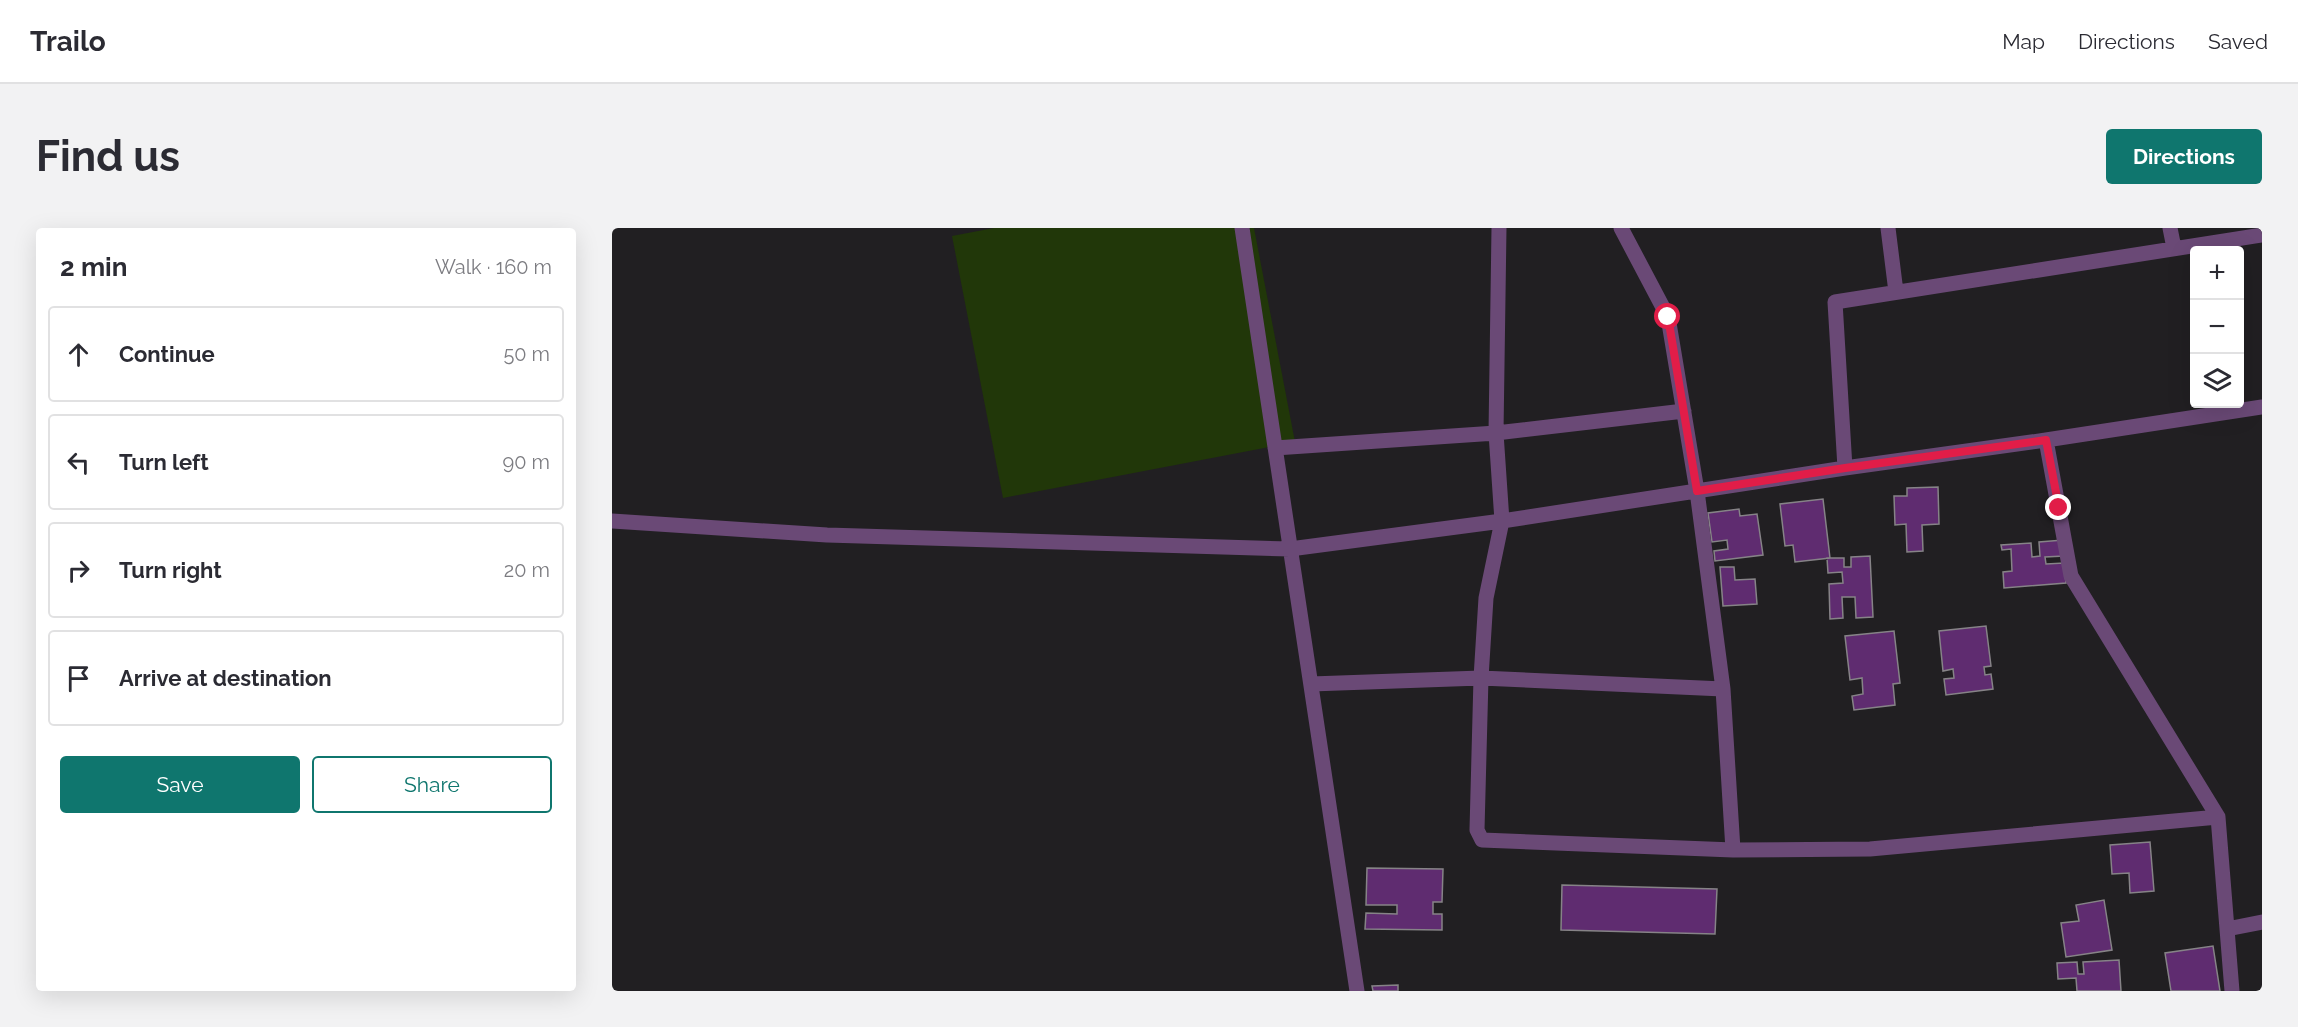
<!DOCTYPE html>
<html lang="en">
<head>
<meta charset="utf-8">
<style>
	body { margin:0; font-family:Raleway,sans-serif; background:#f2f2f3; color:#2b2b33 }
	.controls { position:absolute; right:18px; top:18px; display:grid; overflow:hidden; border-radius:6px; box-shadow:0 6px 24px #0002 }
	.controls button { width:54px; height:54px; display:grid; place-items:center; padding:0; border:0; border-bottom:2px solid #e1e1e2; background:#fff; color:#2b2b33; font:30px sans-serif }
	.stop { position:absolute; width:18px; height:18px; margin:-14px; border:4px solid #e11d48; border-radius:50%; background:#fff }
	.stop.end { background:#e11d48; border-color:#fff; box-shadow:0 2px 6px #0008 }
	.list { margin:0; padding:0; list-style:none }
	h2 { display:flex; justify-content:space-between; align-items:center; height:78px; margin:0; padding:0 24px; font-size:26px }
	h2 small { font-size:20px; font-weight:400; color:#7c7c81 }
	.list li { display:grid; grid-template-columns:39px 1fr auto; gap:18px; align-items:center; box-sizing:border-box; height:96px; margin:0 12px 12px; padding:0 12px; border:2px solid #e1e1e2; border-radius:6px }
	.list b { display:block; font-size:22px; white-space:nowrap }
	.list em { font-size:20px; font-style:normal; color:#7c7c81 }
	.actions { display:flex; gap:12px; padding:18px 24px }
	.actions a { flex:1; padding:14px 0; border:2px solid #0f766e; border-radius:6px; text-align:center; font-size:21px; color:#0f766e }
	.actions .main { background:#0f766e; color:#fff }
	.icon { flex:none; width:33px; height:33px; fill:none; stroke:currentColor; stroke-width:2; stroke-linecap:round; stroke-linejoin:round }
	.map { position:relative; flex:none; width:1650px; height:763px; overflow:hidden; border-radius:6px }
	header { display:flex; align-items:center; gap:36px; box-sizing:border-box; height:84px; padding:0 30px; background:#fff; border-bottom:2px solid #e1e1e2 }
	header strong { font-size:28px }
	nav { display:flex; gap:33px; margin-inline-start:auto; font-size:21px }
	.intro { display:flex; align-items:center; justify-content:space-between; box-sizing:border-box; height:144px; padding:0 36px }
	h1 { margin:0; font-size:42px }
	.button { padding:15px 27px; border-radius:6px; background:#0f766e; color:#fff; font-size:21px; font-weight:700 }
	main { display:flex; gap:36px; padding:0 36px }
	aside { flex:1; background:#fff; border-radius:6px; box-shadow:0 6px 24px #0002 }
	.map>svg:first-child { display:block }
</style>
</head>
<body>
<header>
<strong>Trailo</strong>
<nav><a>Map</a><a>Directions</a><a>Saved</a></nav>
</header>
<div class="intro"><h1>Find us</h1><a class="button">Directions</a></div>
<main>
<aside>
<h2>2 min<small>Walk · 160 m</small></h2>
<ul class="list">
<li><svg class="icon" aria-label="ahead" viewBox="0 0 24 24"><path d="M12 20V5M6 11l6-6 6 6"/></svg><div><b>Continue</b></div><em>50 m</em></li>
<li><svg class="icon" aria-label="left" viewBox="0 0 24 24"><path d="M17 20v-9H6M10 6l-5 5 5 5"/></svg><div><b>Turn left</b></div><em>90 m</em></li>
<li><svg class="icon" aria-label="right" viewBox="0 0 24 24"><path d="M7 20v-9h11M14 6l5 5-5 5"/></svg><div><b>Turn right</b></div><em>20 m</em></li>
<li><svg class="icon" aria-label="arrive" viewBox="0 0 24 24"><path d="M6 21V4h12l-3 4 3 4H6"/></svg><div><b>Arrive at destination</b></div></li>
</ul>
<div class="actions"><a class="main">Save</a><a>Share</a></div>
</aside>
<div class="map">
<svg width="1650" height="763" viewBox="0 0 1650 763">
	<rect width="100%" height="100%" fill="#211f22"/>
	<path fill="#213709" d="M382 0H642L683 214 391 270 340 8Z"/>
	<path fill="#5f2c70" stroke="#868387" stroke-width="1.5" d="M1326 259 1327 296 1310 297 1311 323 1295 324 1294 296 1283 297 1282 268H1295V260Z
		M1211 271 1218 330 1183 334 1181 317 1173 318 1168 276Z
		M1127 281 1128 288 1145 286 1151 327 1103 333 1102 323 1116 321 1115 312 1100 314 1096 285Z
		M1451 312 1452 328 1433 329 1434 336 1452 335 1454 355 1392 360 1391 344 1400 343 1399 321 1390 322 1389 317 1419 315 1420 329 1428 328 1427 314Z
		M1258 328 1261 389 1244 390 1243 369H1230L1231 390 1218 391 1217 356 1231 355 1230 344 1216 345 1215 330H1232V339H1239V329Z
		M1108 339H1122L1123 352 1143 351 1145 376 1111 378Z
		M1374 398 1379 438 1372 439 1373 447 1379 446 1381 461 1334 467 1332 451 1342 450 1341 441 1331 443 1327 403Z
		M1282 403 1288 455 1281 456 1283 477 1242 482 1240 468 1251 466 1250 450 1238 452 1233 408Z
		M1538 614 1542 663 1518 665 1517 645 1500 646 1498 617Z
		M755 640 831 641 830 674H821V686H830V702L753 701 754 685 785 686V677H754Z
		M950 657 1105 661 1103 706 949 702Z
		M1492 672 1500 722 1454 729 1449 695 1467 693 1464 677Z
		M1601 718 1608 763H1559L1553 725Z
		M1507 732 1509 763H1465L1464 750 1446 751 1445 735 1465 734 1466 746H1472L1471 734Z
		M786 757V763H761L760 758Z"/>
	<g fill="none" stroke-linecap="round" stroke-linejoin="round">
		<path stroke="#6a4976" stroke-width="15" d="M630 0 745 763
			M887 0 884 205 890 293 874 370 869 450 865 602 870 612 1121 622 1258 621 1606 589
			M1009 0 1056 89 1085 263 1111 461 1121 622
			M1276 0 1284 64
			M1558 0 1562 20
			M1434 212 1459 348 1606 589 1620 763
			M663 220 884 205 1072 183
			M1233 240 1223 74 1650 7
			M0 293 215 307 678 321 890 293 1233 240 1434 212 1650 179
			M699 456 869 450 1111 461
			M1615 701 1650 694"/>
	</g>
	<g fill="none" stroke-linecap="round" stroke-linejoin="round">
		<path stroke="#e11d48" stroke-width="8" d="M1056 89 1085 263 1233 240 1434 212 1447 280"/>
	</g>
</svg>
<div class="controls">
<button>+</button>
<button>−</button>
<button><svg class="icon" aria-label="layers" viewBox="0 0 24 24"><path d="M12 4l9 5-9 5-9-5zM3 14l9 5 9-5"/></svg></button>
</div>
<div class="stop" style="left:1056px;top:89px"></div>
<div class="stop end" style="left:1447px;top:280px"></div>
</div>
</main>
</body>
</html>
